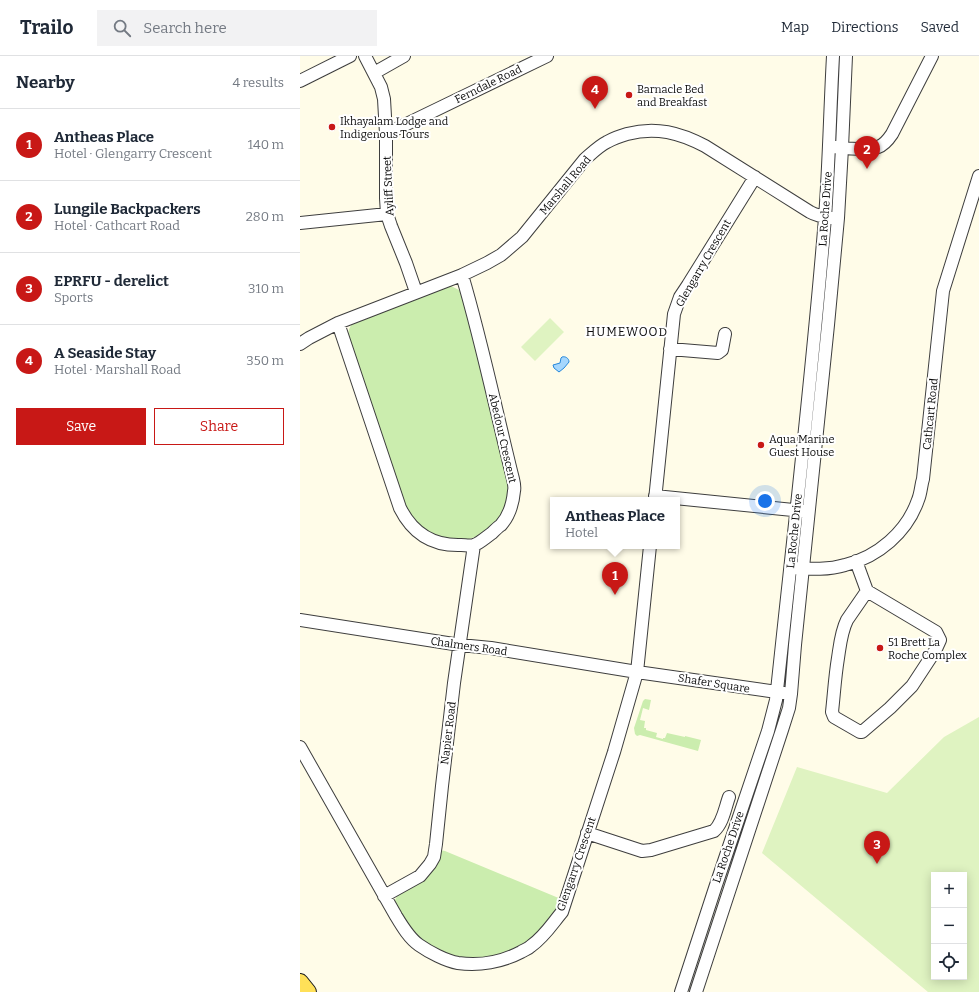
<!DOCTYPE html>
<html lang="en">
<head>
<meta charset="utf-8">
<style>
	body { margin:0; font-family:Bitter,serif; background:#f2f2f3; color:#1f2937 }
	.controls { position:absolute; right:12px; bottom:12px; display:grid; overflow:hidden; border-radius:0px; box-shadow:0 2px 10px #0003 }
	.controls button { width:36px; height:36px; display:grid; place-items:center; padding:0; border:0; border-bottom:1px solid #e0e1e3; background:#fff; color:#1f2937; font:20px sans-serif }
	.you { position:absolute; left:465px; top:445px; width:14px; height:14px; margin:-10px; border:3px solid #fff; border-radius:50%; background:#1a73e8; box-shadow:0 0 0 6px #1a73e833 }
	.badge { display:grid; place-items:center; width:26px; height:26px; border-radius:50%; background:#c81816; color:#fff; font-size:13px; font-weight:700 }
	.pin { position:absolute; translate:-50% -33px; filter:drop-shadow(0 1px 2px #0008) }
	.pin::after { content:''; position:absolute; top:21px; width:14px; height:12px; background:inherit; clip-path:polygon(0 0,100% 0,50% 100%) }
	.popup { position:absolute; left:250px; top:441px; width:130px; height:52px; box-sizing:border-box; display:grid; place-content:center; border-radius:0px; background:#fff; filter:drop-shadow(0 1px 3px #0005); font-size:13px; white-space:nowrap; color:#747a83 }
	.popup b { font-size:15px; color:#1f2937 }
	.popup::after { content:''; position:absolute; left:50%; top:100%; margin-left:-8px; border:8px solid transparent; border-top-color:#fff }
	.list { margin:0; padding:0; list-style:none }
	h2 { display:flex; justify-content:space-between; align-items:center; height:52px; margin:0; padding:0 16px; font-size:17px }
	h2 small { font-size:13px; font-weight:400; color:#747a83 }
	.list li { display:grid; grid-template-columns:26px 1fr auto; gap:12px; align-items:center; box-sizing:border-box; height:72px; padding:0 16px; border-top:1px solid #e0e1e3 }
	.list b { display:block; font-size:15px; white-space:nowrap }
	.list p { margin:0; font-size:13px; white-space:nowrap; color:#747a83 }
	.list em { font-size:13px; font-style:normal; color:#747a83 }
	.actions { display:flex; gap:8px; padding:12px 16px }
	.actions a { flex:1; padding:9px 0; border:1px solid #c81816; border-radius:0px; text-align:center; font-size:14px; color:#c81816 }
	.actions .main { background:#c81816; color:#fff }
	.icon { flex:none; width:22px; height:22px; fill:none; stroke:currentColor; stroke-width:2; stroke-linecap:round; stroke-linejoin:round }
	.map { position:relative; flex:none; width:679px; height:936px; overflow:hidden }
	header { display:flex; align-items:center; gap:24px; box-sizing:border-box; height:56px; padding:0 20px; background:#fff; border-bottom:1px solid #e0e1e3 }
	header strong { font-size:19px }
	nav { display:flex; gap:22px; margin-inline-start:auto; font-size:14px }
	.search { width:280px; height:36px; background:#f2f2f3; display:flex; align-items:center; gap:10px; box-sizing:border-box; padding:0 14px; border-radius:0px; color:#747a83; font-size:15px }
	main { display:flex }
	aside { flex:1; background:#fff }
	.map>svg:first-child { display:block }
</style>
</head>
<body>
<header>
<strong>Trailo</strong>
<div class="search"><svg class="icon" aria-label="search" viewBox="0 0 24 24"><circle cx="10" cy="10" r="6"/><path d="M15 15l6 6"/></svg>Search here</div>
<nav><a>Map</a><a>Directions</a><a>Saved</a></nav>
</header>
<main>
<aside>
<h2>Nearby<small>4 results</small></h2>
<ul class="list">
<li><span class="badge">1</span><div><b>Antheas Place</b><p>Hotel · Glengarry Crescent</p></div><em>140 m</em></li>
<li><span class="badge">2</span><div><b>Lungile Backpackers</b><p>Hotel · Cathcart Road</p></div><em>280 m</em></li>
<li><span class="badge">3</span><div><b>EPRFU - derelict</b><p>Sports</p></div><em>310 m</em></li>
<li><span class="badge">4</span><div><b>A Seaside Stay</b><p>Hotel · Marshall Road</p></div><em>350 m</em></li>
</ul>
<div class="actions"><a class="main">Save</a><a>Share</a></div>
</aside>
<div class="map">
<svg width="679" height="936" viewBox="0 0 679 936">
	<rect width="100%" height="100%" fill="#fffce8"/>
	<path fill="#cbedae" d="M151 230 159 234 162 238 210 432C209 438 208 444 206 450 195 476 167 491 141 482 136 480 130 479 126 477 120 472 113 462 107 456L48 280C48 274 50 270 54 266L146 231Z
		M345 643 351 644 349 654 343 652 340 664 345 665 344 672H346V674L357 677 356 681 363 683V682H365L367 677 385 681V680L401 684 398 695 340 679 337 680 335 678 334 672 343 645Z
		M140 794 145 795 261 843 256 855 250 866 221 892 183 903 158 901 145 898 127 888 111 875 95 848V844L97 840Z"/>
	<path fill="#dff3c1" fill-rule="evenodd" d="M250 262 264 276 235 305 221 291Z
		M679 661V936H628L462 797 497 711 587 737 644 681ZM634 819H664V921H634Z"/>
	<path fill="#a6d7fd" stroke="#2688db" d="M262 301C265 300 269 302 269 306L264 312 259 316 254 312 253 309 260 307 261 302Z"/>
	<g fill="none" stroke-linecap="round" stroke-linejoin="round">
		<g stroke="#3e3e3e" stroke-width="14">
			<path id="minor" d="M65 0 81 31 84 43 86 78V142L87 158 91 170 106 207 116 236
				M74 17 104 0
				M0 25 50 0
				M86 78 247 0
				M535 91C545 92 568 95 578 91 584 89 588 84 592 78L632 0
				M0 167 87 158
				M38 267 100 452C113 478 133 490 161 489 165 489 170 490 174 489 180 487 186 481 192 477 195 474 198 471 201 469 209 460 213 446 214 435 215 431 214 427 213 423 196 355 182 286 162 219
				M0 288 9 282 38 267 162 219 187 207 201 199 222 181 285 103C292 97 299 90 307 86 314 82 320 80 327 78 356 70 380 77 405 90L510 156C517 160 524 161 532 162
				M370 293 418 297 422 294 425 278
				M355 440 503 455
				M355 444 374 258 380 241 388 229 455 121
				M556 505 567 535 636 576 640 584 635 595 612 630 590 652 562 676H560L534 661 532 656C534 638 535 620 538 602 540 589 541 576 547 564L567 535
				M495 512C511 513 529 514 545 509 578 501 607 476 618 444 621 437 621 429 623 423L643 235 679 120
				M0 564 160 589 191 592 337 616 484 637
				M0 691 96 860C102 870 109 882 119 889 129 896 146 905 158 907 179 910 202 906 221 896 224 894 228 893 231 890 244 881 252 868 262 856L314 696 337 616 350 490
				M287 777 342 795 351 794 414 775C423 767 425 752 429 741
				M84 840 120 820 130 808 134 801 136 788 142 730 154 627 174 489
				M381 936 415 832 468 675 476 644C493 483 512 323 525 162 529 108 530 54 533 0
				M396 936 482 674 489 652 491 638 495 589 528 269 538 162 542 92 546 0"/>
		</g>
		<g stroke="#1c1c1c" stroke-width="18">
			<path id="major" d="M0 926 8 936"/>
		</g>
		<use href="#minor" stroke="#fff" stroke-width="12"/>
		<use href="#major" stroke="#ffe058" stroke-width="16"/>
	</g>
	<g fill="#c81816" stroke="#fff" stroke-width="1.5">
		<circle cx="329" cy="39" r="4"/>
		<circle cx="32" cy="71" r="4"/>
		<circle cx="461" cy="389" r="4"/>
		<circle cx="580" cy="592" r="4"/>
	</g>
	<g text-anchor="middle" stroke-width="4" stroke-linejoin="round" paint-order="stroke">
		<g font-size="11" fill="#0b0b0b" stroke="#fff">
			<text transform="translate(188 28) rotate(-26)" y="4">Ferndale Road</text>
			<text transform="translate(265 129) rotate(-50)" y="4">Marshall Road</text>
			<text transform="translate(88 130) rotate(-93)" y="4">Ayliff Street</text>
			<text transform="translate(525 153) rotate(-86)" y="4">La Roche Drive</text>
			<text transform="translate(403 207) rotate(-60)" y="4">Glengarry Crescent</text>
			<text transform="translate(630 358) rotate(-84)" y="4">Cathcart Road</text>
			<text transform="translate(203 382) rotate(77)" y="4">Abedour Crescent</text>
			<text transform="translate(494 475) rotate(-84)" y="4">La Roche Drive</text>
			<text transform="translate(169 590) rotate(8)" y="4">Chalmers Road</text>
			<text transform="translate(414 627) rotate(9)" y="4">Shafer Square</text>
			<text transform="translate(148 677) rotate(-83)" y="4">Napier Road</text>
			<text transform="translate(428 791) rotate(-71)" y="4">La Roche Drive</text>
			<text transform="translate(276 808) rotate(-71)" y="4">Glengarry Crescent</text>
		</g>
		<g font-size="11" fill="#0b0b0b" stroke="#fff" text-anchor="start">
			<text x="337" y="37">Barnacle Bed<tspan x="337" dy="13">and Breakfast</tspan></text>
			<text x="40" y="69">Ikhayalam Lodge and<tspan x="40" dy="13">Indigenous Tours</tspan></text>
			<text x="469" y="387">Aqua Marine<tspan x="469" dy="13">Guest House</tspan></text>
			<text x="588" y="590">51 Brett La<tspan x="588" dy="13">Roche Complex</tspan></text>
		</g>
		<g font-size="12" letter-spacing="1" fill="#0b0b0b" stroke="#fff">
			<text x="327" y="280">HUMEWOOD</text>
		</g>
	</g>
</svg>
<div class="controls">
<button>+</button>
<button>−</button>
<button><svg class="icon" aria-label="locate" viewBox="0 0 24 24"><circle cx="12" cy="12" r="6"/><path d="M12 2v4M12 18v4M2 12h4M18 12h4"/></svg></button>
</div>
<div class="you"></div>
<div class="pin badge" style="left:315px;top:539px">1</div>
<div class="popup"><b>Antheas Place</b>Hotel</div>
<div class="pin badge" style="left:567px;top:113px">2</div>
<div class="pin badge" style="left:577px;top:808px">3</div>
<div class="pin badge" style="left:295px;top:53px">4</div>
</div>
</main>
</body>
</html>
